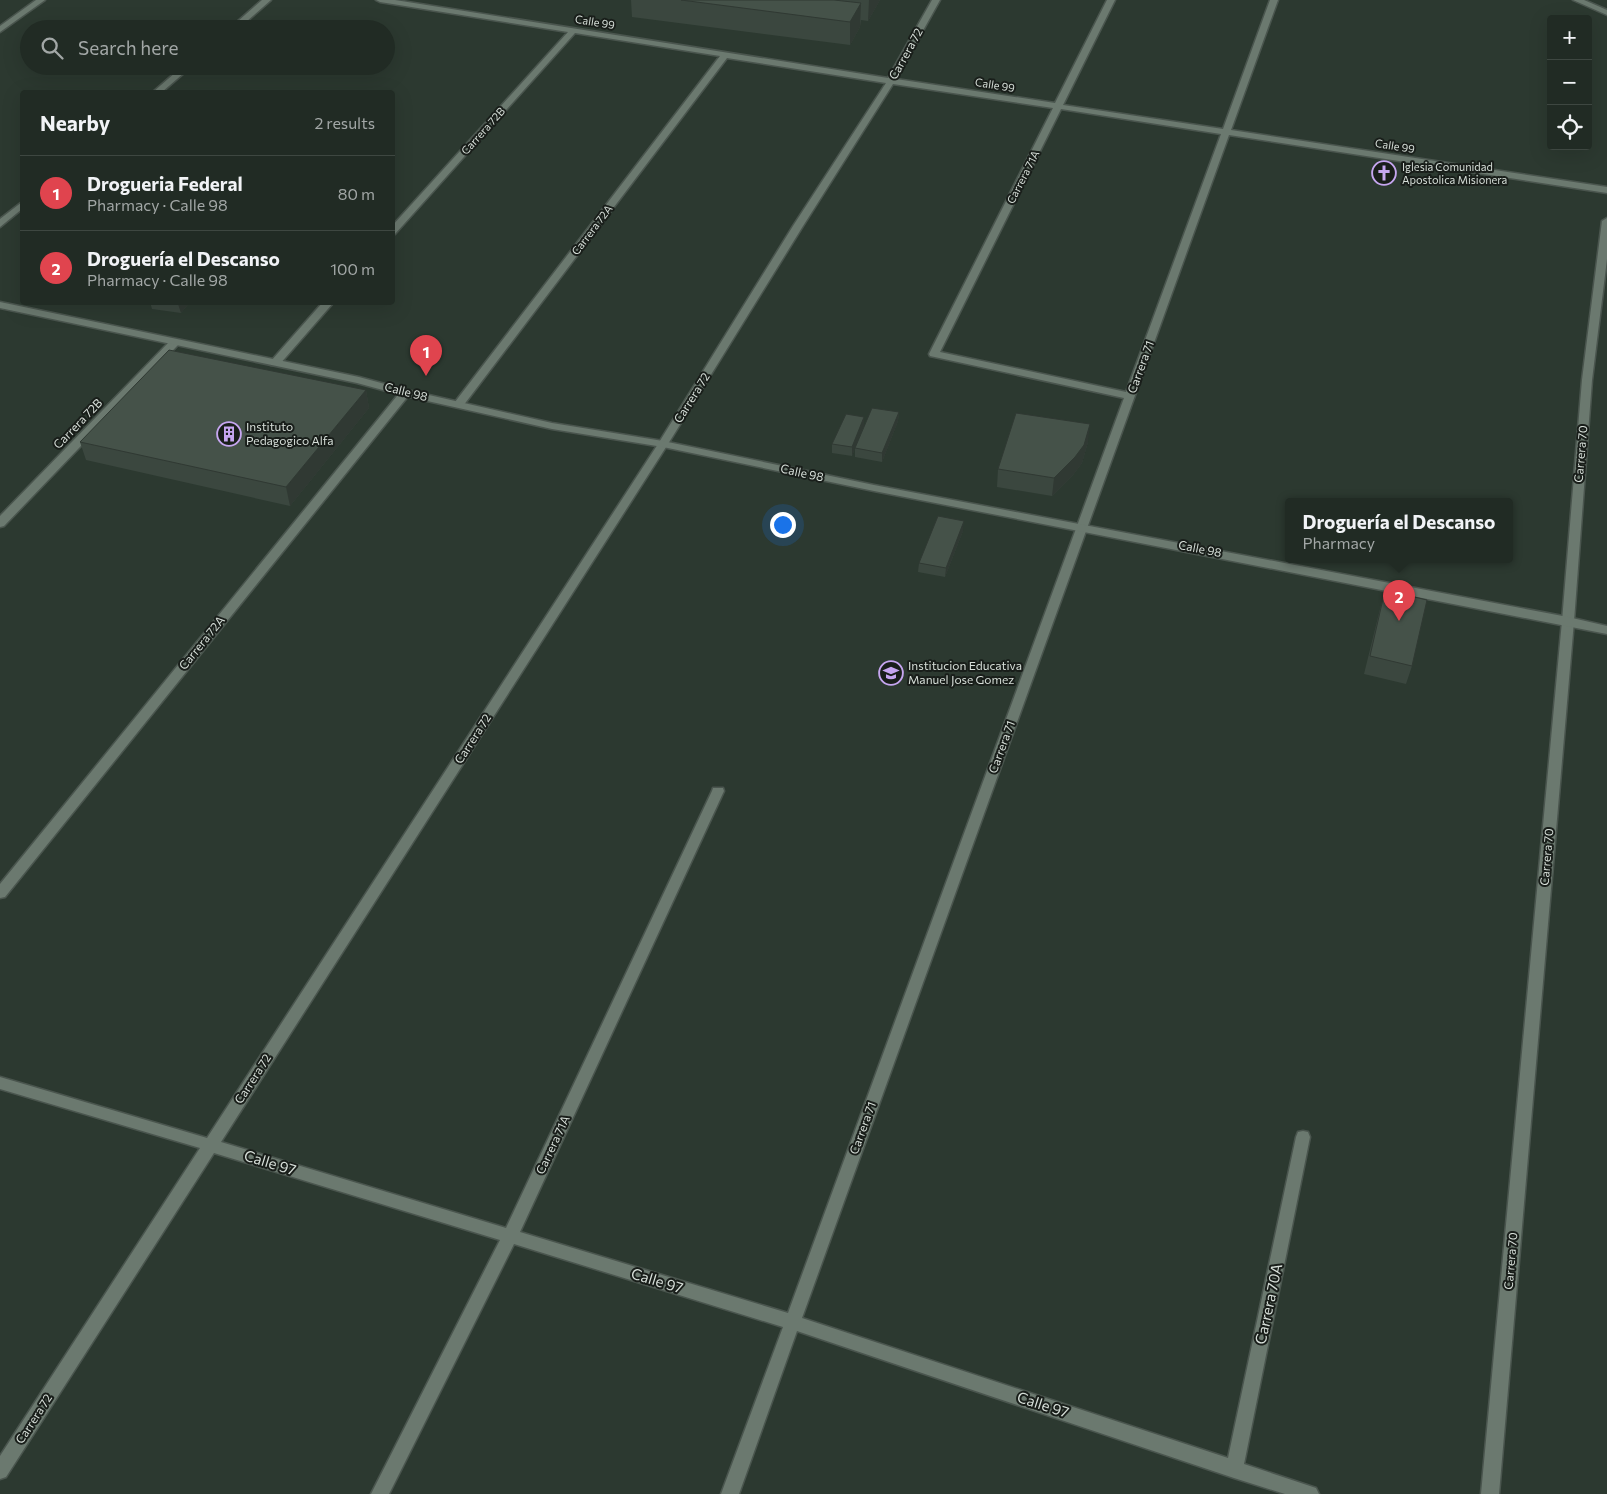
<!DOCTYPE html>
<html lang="en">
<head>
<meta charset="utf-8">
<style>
	body { margin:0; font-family:Commissioner,sans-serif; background:#2d3731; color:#f1f3f6 }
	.controls { position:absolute; right:15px; top:15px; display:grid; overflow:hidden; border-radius:5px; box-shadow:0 5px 20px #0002 }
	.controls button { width:45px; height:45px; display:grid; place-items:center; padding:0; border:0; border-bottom:1px solid #3e4741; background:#212b24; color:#f1f3f6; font:25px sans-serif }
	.you { position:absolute; left:782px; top:524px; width:18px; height:18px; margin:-12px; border:4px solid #fff; border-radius:50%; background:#1a73e8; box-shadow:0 0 0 8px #1a73e833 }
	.badge { display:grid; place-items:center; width:32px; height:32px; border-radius:50%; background:#c6a6f0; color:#fff; font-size:16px; font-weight:700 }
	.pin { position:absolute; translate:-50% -41px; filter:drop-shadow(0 1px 2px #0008) }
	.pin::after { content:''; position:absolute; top:26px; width:18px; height:15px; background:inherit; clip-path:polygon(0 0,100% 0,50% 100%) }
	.popup { position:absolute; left:1285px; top:498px; width:228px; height:65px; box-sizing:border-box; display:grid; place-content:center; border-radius:5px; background:#212b24; filter:drop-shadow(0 1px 4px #0005); font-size:16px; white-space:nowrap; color:#a2a7a6 }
	.popup b { font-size:19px; color:#f1f3f6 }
	.popup::after { content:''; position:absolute; left:50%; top:100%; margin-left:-10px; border:10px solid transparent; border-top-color:#212b24 }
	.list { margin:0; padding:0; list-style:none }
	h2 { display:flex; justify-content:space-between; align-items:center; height:65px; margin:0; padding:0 20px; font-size:21px }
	h2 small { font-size:16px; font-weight:400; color:#a2a7a6 }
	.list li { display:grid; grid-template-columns:32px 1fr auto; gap:15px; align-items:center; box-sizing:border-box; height:75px; padding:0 20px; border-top:1px solid #3e4741 }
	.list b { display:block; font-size:19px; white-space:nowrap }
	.list p { margin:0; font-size:16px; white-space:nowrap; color:#a2a7a6 }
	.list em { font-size:16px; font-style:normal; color:#a2a7a6 }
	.icon { flex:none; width:28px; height:28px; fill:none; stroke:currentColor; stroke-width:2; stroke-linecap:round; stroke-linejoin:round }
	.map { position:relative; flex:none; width:1607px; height:1494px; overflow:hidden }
	.search { position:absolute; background:#212b24; box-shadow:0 5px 20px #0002; left:20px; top:20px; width:375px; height:55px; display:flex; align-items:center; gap:12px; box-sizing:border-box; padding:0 18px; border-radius:28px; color:#a2a7a6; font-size:19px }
	.panel { position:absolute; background:#212b24; box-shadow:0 5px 20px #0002; left:20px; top:90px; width:375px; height:215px; border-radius:5px }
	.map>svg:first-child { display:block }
</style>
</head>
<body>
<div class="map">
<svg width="1607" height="1494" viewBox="0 0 1607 1494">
	<rect width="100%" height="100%" fill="#2c3930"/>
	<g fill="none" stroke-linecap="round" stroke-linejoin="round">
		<g stroke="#4a554e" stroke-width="3">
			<path id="minor" d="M36 0H45L0 32V26Z
				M376 0H395L888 78 932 0H940L896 79 1055 103 1107 0H1115L1063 105 1223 129 1270 0H1278L1231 130 1607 187V193L1229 135 802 1318 1228 1458 1296 1137 1298 1132 1303 1131 1308 1132 1310 1137 1244 1464 1316 1488 1319 1494H1285L1234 1478 797 1331 739 1494H721L783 1327 514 1244 389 1494H371L500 1240 214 1153 6 1477 0 1479V1456L200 1148 0 1089V1077L207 1138 658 444 793 226 886 83 727 58 463 406 459 407 454 404 455 402 720 56 575 33 395 234 392 235V226L568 32 380 2ZM893 84 1053 108 929 354 930 356 1124 398 788 1313 520 1232 724 791 723 788H713L712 791 506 1228 221 1142 668 444 803 226ZM1061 109 1221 134 1126 392 940 352Z
				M1573 0H1584L1607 10V15Z
				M1607 218V259L1592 380 1574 621 1499 1494H1481L1562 621 1582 380 1602 221Z
				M323 302H334L279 365H271V361Z
				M174 340 178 341V345L4 526 0 527V516L170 341Z
				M405 390 410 393 409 395 5 897 0 898V884L401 391Z"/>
		</g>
		<g stroke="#4a554e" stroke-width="3">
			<path id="tertiary" d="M262 0H271L238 29H229Z
				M183 66H192L162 92H153Z
				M22 202V209L0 227V219Z
				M0 302 359 377 407 390 552 423 663 441 874 485 1568 617 1607 626V634L874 491 663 447 552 429 405 396 357 383 0 308Z"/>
		</g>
		<use href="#minor" fill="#6b796f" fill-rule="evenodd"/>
		<use href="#tertiary" fill="#6b796f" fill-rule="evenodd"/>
	</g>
	<path fill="#3b473f" d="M631 0H880L868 21 861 20 860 27 850 45 632 17Z
		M150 302H190L181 313 152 309Z
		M366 390 369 408 290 506 86 460 80 442Z
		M899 412 898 421 882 462 855 457V448L852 456 832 453V444L864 417V426Z
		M1088 442 1082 463 1073 475 1052 496 997 487 998 469Z
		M963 531 945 577 918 572 919 563Z
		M1385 590 1412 666 1406 684 1364 674 1380 609Z"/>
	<path fill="#303933" d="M869 0H880L868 21Z
		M861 3 860 27 850 45V22Z
		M180 302H190L181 313 178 304Z
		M366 390 369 408 290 506 286 487Z
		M899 412 898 421 882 462V453Z
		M864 417V426L852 456V447Z
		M1090 424 1088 442 1082 463 1073 475 1052 496 1054 478Z
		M964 521 963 531 945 577 946 568Z"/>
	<path fill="#455249" stroke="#303933" d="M681 0H834L861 3 850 22Z
		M168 302H180L178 304Z
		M169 350 366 390 286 487 80 442Z
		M872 408 899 412 882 453 855 448Z
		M1016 413 1090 424 1084 445 1075 457 1054 478 998 469Z
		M846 414 864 417 852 447 832 444Z
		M938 516 964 521 946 568 919 563Z
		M1385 590 1427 600 1412 666 1370 656Z"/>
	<defs>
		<g id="church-ring" transform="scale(1.25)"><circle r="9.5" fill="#191e1a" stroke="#c6a6f0" stroke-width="1.5"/><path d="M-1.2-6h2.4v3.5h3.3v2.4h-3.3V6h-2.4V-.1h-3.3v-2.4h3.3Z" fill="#c6a6f0"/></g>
		<g id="building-ring" transform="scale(1.25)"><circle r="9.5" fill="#191e1a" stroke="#c6a6f0" stroke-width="1.5"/><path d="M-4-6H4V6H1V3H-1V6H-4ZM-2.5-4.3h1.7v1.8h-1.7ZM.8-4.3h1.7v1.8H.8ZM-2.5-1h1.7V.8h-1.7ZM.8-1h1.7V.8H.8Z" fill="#c6a6f0"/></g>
		<g id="school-ring" transform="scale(1.25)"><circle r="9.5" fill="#191e1a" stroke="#c6a6f0" stroke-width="1.5"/><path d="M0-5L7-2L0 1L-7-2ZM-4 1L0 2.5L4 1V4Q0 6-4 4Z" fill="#c6a6f0"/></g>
	</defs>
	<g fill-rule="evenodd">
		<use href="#church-ring" x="1384" y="173"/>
		<use href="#building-ring" x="229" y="434"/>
		<use href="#school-ring" x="891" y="673"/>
	</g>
	<g text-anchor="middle" stroke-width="4" stroke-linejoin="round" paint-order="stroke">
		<g font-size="11" fill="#d6ded8" stroke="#191e1a">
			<text transform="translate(595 22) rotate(9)" y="4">Calle 99</text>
			<text transform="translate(995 85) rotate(9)" y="4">Calle 99</text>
			<text transform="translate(483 131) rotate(-48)" y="4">Carrera 72B</text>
			<text transform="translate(1395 146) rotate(9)" y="4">Calle 99</text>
			<text transform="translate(1023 177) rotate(-63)" y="4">Carrera 71A</text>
			<text transform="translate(592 230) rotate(-53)" y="4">Carrera 72A</text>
		</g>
		<g font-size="11" fill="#d6ded8" stroke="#191e1a" text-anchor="start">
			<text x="1402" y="171">Iglesia Comunidad<tspan x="1402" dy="13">Apostolica Misionera</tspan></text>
		</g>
		<g font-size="12" fill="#d6ded8" stroke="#191e1a">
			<text transform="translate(906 54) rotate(-61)" y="4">Carrera 72</text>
			<text transform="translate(1141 367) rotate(-70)" y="4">Carrera 71</text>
			<text transform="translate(406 392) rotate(14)" y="4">Calle 98</text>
			<text transform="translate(692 398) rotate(-58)" y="4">Carrera 72</text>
			<text transform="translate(78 424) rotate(-46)" y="4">Carrera 72B</text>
			<text transform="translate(1581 454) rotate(-85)" y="4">Carrera 70</text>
			<text transform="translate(802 473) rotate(12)" y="4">Calle 98</text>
			<text transform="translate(1200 549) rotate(11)" y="4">Calle 98</text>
			<text transform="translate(202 643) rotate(-51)" y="4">Carrera 72A</text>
			<text transform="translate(473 739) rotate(-57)" y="4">Carrera 72</text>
			<text transform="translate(1002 747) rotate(-70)" y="4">Carrera 71</text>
			<text transform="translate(1547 857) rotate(-85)" y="4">Carrera 70</text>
			<text transform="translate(253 1079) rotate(-57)" y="4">Carrera 72</text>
			<text transform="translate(863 1128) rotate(-70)" y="4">Carrera 71</text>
			<text transform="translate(553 1145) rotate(-65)" y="4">Carrera 71A</text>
			<text transform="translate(1511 1261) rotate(-85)" y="4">Carrera 70</text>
			<text transform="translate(34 1419) rotate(-57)" y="4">Carrera 72</text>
		</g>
		<g font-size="12" fill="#d6ded8" stroke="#191e1a" text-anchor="start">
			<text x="246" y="431">Instituto<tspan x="246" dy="14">Pedagogico Alfa</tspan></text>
			<text x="908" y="670">Institucion Educativa<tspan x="908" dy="14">Manuel Jose Gomez</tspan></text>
		</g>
		<g font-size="15" fill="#d6ded8" stroke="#191e1a">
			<text transform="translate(270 1163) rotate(17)" y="5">Calle 97</text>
			<text transform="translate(657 1281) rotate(17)" y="5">Calle 97</text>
			<text transform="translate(1269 1304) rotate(-78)" y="5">Carrera 70A</text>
			<text transform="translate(1043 1405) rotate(18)" y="5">Calle 97</text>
		</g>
	</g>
</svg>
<div class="controls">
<button>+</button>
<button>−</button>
<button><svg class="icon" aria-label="locate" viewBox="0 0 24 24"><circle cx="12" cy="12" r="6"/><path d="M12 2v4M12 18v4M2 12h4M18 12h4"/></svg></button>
</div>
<div class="you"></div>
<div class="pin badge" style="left:426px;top:376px;background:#e0444e">1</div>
<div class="pin badge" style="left:1399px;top:621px;background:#e0444e">2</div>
<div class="popup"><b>Droguería el Descanso</b>Pharmacy</div>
<div class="search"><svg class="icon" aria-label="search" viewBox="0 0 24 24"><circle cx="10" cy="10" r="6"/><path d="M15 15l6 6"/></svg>Search here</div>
<section class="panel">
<h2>Nearby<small>2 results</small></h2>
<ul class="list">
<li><span class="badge" style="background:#e0444e">1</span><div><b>Drogueria Federal</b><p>Pharmacy · Calle 98</p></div><em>80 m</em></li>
<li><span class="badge" style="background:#e0444e">2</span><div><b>Droguería el Descanso</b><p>Pharmacy · Calle 98</p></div><em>100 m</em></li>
</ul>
</section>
</div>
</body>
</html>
